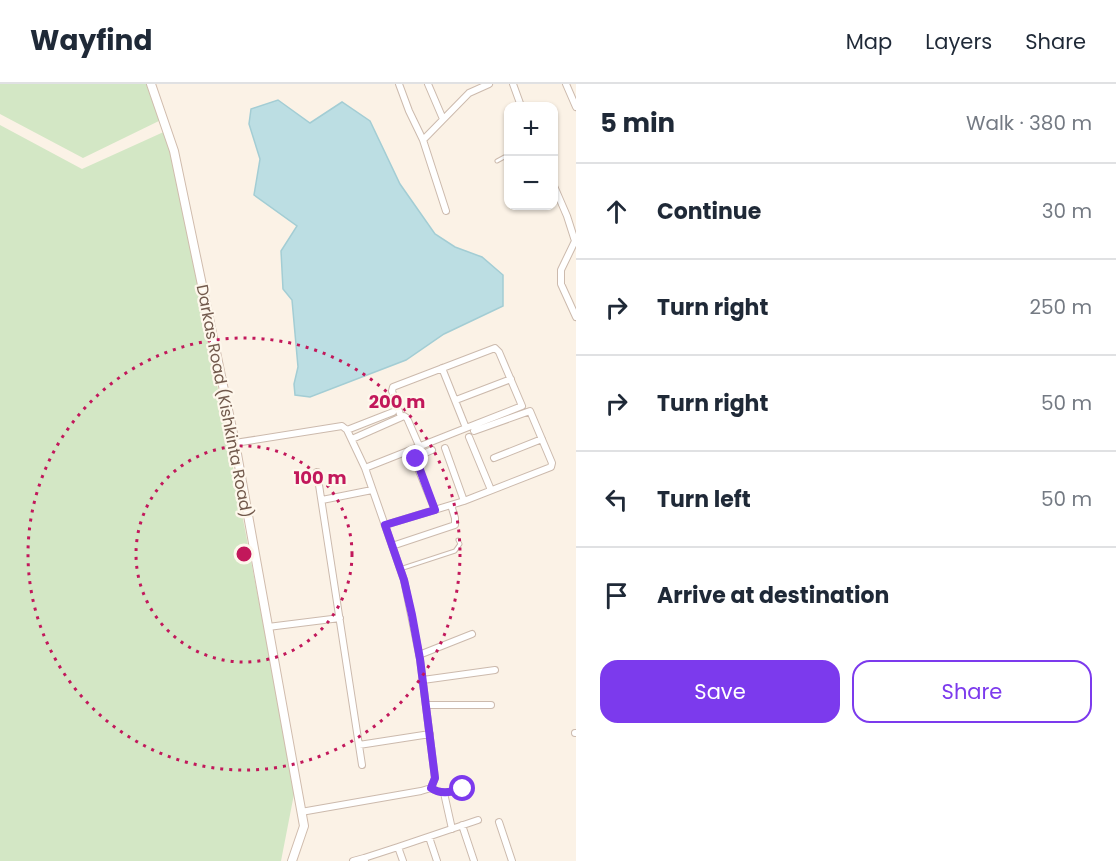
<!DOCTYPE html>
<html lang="en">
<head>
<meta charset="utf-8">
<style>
	body { margin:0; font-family:Poppins,sans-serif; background:#f2f2f3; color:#1f2937 }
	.controls { position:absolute; right:18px; top:18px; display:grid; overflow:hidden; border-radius:12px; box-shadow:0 2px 4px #0004 }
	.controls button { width:54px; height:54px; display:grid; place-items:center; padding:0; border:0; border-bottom:2px solid #e0e1e3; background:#fff; color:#1f2937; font:30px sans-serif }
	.stop { position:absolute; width:18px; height:18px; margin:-14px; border:4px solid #7c3aed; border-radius:50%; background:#fff }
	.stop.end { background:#7c3aed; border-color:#fff; box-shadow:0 2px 6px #0008 }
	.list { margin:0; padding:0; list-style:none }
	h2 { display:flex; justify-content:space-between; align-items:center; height:78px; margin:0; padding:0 24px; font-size:26px }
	h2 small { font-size:20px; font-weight:400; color:#747a83 }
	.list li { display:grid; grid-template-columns:39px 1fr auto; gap:18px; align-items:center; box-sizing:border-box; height:96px; padding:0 24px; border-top:2px solid #e0e1e3 }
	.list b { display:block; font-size:22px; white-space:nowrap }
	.list em { font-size:20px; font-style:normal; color:#747a83 }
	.actions { display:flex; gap:12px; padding:18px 24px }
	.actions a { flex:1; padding:14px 0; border:2px solid #7c3aed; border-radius:18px; text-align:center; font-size:21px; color:#7c3aed }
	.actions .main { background:#7c3aed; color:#fff }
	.icon { flex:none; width:33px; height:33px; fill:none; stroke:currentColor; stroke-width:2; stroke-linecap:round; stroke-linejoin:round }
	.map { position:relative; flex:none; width:576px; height:777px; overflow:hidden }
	header { display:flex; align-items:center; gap:36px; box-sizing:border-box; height:84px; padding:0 30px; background:#fff; border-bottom:2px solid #e0e1e3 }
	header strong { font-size:28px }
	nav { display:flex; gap:33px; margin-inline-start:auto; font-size:21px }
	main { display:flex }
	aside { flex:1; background:#fff }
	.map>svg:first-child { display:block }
</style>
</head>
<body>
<header>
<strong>Wayfind</strong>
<nav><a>Map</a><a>Layers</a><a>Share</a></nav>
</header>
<main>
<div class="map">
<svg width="576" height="777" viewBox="0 0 576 777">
	<rect width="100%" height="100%" fill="#fbf2e6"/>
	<path fill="#d3e7c5" d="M0 0H148L163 35 83 74 0 30Z
		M0 41 82 85 168 46 295 705 281 777H0Z"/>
	<path fill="#bcdee3" stroke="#a3cdd4" stroke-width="1.5" d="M278 16 310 39 342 18 370 37 400 100 435 150 455 163 482 173 503 191V222L444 250 406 276 310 313 295 311 294 300 298 283 292 216 283 205 281 167 297 142 254 111 260 75 249 40 251 25Z"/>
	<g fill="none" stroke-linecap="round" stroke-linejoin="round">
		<g stroke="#ccbaad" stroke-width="5">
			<path id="service" d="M497 77 508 71
				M400 485 455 467 460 460 458 456"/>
		</g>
		<g stroke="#ccbaad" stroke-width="8">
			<path id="minor" d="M399 0 409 27 423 56
				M428 0 443 35
				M513 0 521 22
				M566 0 576 23
				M554 102 567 132 575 157 561 186V200L576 233
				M446 127 423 56 469 9 489 0
				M456 316 511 295
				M401 333 392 307 393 303 495 264 499 268 522 322 466 344
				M347 346 393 328
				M469 353 491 406
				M352 355 404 332 407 334 420 364
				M235 359 342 342 347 346 365 384 404 496 420 575 435 694 431 704 421 707 301 728
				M445 364 464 417
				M432 366 417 373 415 377 435 426
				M494 374 542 355
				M365 384 466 344 442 284
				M317 388 362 681
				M322 416 372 406
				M385 441 464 417 551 383 552 379 530 327 474 347
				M392 462 455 441V434L451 421
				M268 543 340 534
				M419 571 472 550
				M423 596 495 586
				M426 621H491
				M575 649H576
				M359 661 430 650
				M431 704C441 711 451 708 463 705
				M444 709 452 745
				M499 738 512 777
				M462 741 474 777
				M429 753 437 777
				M353 777 364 774
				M365 777 364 774 398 763
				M403 777 398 763 478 736"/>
		</g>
		<g stroke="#d0bcad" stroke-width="10">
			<path id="secondary" d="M151 0 174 67 235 359 304 742 292 777"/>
		</g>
		<use href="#service" stroke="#fff" stroke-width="3"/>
		<use href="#minor" stroke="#fff" stroke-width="6"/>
		<use href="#secondary" stroke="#fff" stroke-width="8"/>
	</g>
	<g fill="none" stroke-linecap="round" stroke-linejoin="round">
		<path stroke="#7c3aed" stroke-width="8" d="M416 375 435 426 385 441 404 496 412 531 420 575 435 694 431 704C441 711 451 708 463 705"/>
	</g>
	<g fill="none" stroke="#c2185b" stroke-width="3" stroke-dasharray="3 6">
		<circle cx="244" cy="470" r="108"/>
		<circle cx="244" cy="470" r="216"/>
	</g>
	<g text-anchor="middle" stroke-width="4.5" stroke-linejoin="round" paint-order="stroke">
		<g font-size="16" fill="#725a4d" stroke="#fef7ec">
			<text transform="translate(225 317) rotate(79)" y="6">Darkas Road (Kishkinta Road)</text>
		</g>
	</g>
	<circle cx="244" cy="470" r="9" fill="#c2185b" stroke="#fef7ec" stroke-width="3"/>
	<g font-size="18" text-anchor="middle" font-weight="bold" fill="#c2185b" stroke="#fef7ec" stroke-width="4.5" stroke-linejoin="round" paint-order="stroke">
		<text x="397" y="324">200 m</text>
		<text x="320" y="400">100 m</text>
	</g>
</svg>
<div class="controls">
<button>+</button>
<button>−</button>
</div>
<div class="stop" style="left:463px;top:705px"></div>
<div class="stop end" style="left:416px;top:375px"></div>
</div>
<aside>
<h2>5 min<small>Walk · 380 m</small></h2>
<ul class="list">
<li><svg class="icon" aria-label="ahead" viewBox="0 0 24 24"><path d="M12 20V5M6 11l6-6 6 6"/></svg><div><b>Continue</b></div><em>30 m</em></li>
<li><svg class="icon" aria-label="right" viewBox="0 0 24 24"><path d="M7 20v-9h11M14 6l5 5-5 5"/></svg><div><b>Turn right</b></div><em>250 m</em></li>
<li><svg class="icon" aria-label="right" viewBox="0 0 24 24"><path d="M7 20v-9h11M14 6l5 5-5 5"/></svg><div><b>Turn right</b></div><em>50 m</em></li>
<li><svg class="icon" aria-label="left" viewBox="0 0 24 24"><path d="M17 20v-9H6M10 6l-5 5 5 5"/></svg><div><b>Turn left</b></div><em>50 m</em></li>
<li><svg class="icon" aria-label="arrive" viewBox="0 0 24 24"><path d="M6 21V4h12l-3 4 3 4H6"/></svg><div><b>Arrive at destination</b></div></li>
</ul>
<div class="actions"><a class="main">Save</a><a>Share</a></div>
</aside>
</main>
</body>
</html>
